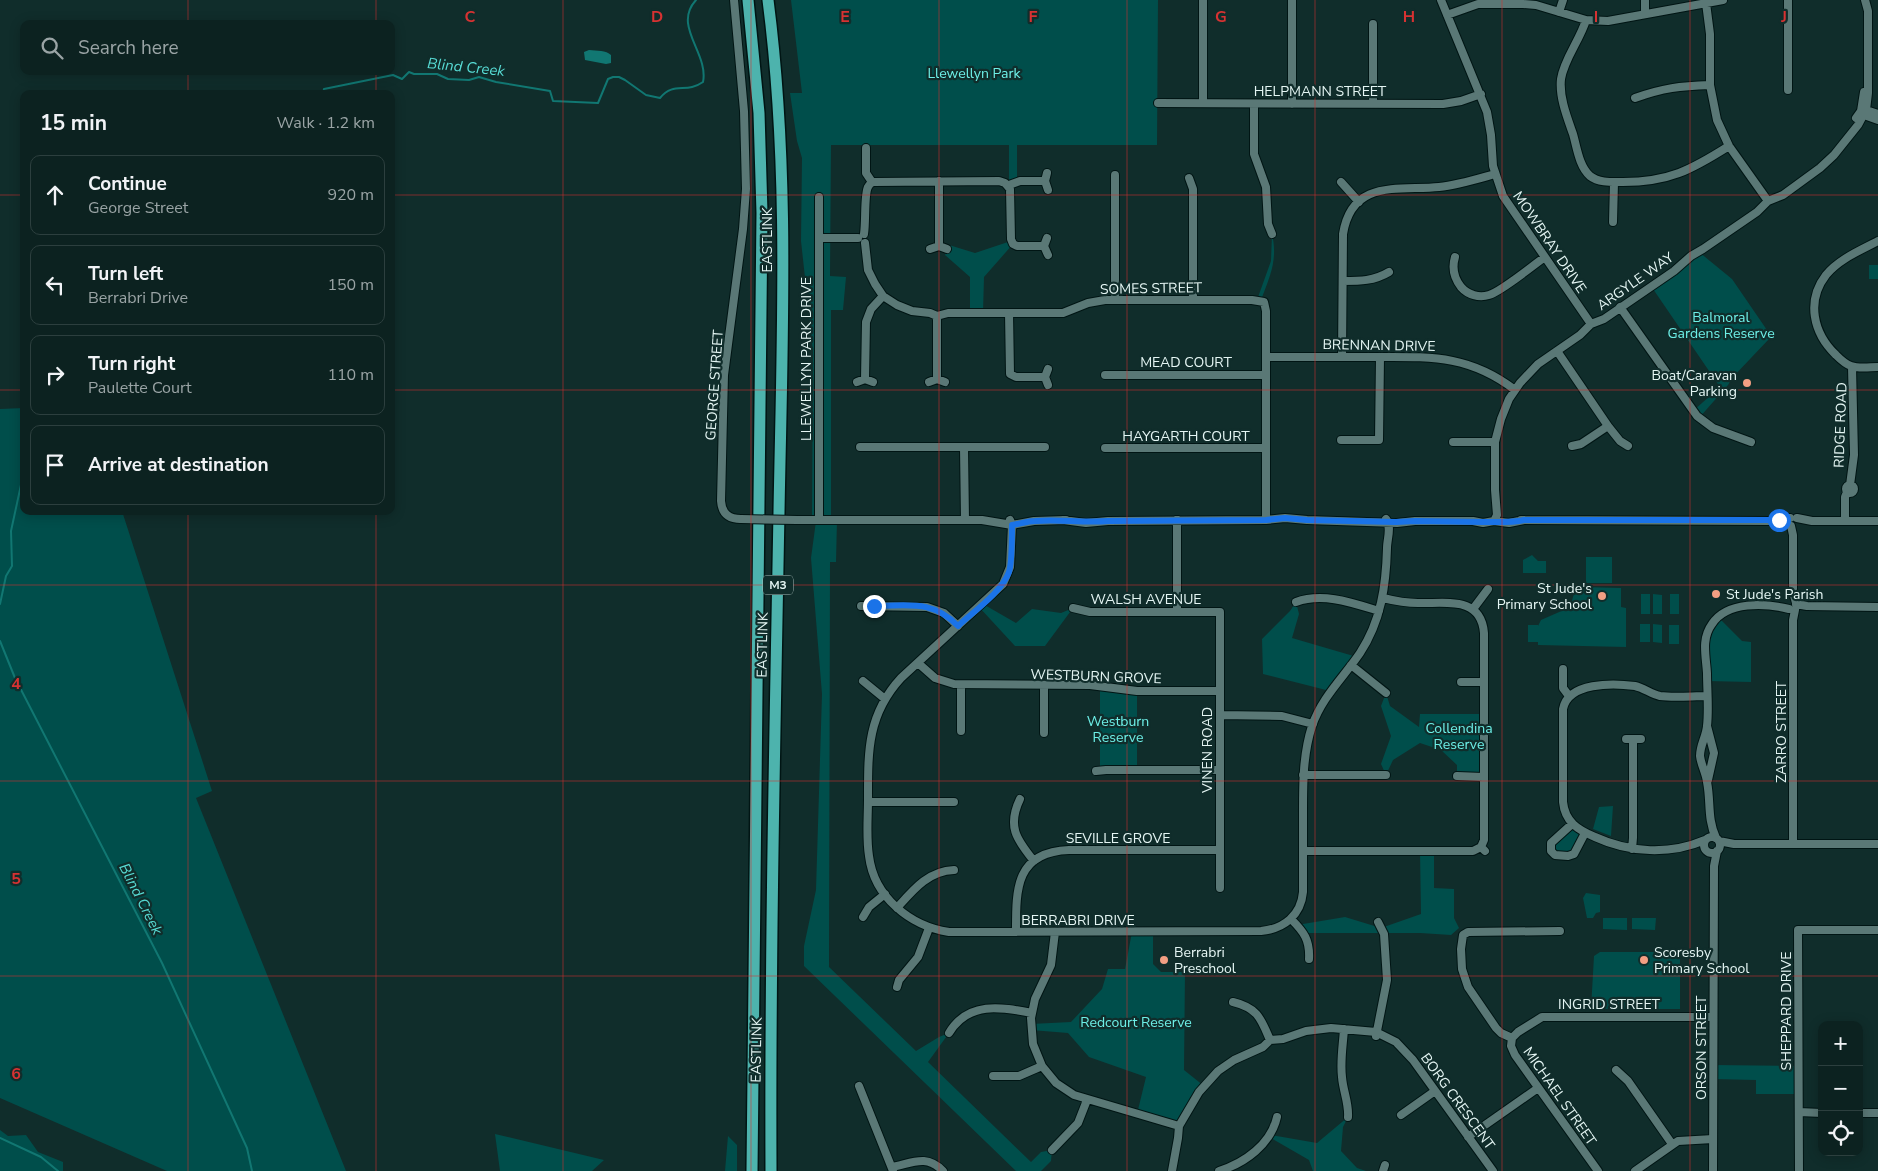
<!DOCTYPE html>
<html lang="en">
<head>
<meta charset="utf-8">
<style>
	body { margin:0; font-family:"Nunito Sans",sans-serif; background:#1a2f2d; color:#f1f3f6 }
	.controls { position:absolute; right:15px; bottom:15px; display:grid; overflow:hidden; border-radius:10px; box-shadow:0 2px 12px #0003 }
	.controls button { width:45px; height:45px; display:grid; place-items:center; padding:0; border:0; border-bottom:1px solid #2c3f3e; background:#0c2220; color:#f1f3f6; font:25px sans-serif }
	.stop { position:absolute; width:15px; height:15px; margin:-11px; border:4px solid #1a73e8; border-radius:50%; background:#fff }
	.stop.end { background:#1a73e8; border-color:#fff; box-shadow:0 1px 5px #0008 }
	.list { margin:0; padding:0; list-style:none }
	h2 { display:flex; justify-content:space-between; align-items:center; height:65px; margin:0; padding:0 20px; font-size:21px }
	h2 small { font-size:16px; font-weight:400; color:#9aa4a5 }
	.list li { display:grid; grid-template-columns:32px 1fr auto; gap:15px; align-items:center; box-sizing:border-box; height:80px; margin:0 10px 10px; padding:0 10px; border:1px solid #2c3f3e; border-radius:10px }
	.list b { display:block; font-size:19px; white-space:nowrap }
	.list p { margin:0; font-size:16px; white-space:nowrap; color:#9aa4a5 }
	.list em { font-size:16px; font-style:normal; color:#9aa4a5 }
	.icon { flex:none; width:28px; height:28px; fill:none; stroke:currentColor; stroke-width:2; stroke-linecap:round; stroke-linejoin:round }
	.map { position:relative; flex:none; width:1878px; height:1171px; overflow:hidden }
	.search { position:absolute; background:#0c2220; box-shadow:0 2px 12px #0003; left:20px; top:20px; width:375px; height:55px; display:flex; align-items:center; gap:12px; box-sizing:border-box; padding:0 18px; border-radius:10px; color:#9aa4a5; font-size:19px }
	.panel { position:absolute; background:#0c2220; box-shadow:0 2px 12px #0003; left:20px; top:90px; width:375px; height:425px; border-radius:10px }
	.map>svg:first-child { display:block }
</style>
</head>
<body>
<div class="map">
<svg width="1878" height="1171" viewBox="0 0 1878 1171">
	<rect width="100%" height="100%" fill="#102d2b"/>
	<path fill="#004e4b" d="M791 0H1158L1157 145H1017V182L1009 185V145H831L830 276 846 277 843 310H831V520H837L836 562H830L829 967 916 1051 939 1037 949 1033 928 1062 1031 1162 1041 1152 1052 1150 1051 1161 1041 1171H1016L804 966V946L816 890 822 694 811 558 816 521 812 520 813 351 801 241 802 158 797 141 790 93H802Z
		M1272 234C1278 260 1270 276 1261 300H1257L1271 261Z
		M1011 241 1013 244 984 277 983 313H970V277L945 255 949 245 975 253Z
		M1699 252 1732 279 1769 333V339L1732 378 1728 385 1699 418 1693 411 1720 387 1651 286Z
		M1869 265H1878V279H1869Z
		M24 408V511H122L212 791 196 798 346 1171H167L0 1098V409Z
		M1532 555 1538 561H1546V573H1523V560Z
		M1586 557H1612V583H1599V562V583H1586Z
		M1583 587 1621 588V607L1626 608V647L1538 645V626L1541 620 1566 609 1571 604 1575 590Z
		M1641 594H1650V614H1641Z
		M1653 594 1662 595V614H1653Z
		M1670 594H1679V614H1670Z
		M1296 602 1299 614 1292 638 1357 657 1330 691 1263 674 1262 639 1290 611Z
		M983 604 1016 623 1032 609 1061 613 1073 608 1045 646H1015L979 607Z
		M1718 617 1742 641 1751 642V682L1707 681 1705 645Z
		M1640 624H1650V642H1640Z
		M1653 624 1662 625V643L1653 642Z
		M1528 625H1538V642H1528Z
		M1669 625H1679V644H1669Z
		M1100 686 1137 691V770L1100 771Z
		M1386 693 1390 706 1419 727 1420 714H1483V777L1457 776V765L1441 750 1420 743 1393 760 1386 775 1381 764 1391 736 1381 706Z
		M1613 806 1611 836 1593 829 1599 807Z
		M1572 824 1585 833 1576 852 1558 856 1551 845Z
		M1420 851H1434V888L1454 889V918L1459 928 1451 935 1420 933H1305L1297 925 1345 917 1381 928 1421 914Z
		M1586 893 1600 895V912L1596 913 1593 918H1587L1583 898Z
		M1603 918H1627V930L1603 929Z
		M1632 918H1656L1655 930 1632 929Z
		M1132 932H1153V964L1161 972H1185L1184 1070 1204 1086 1180 1124 1137 1114 1146 1077 1089 1057 1068 1033 1031 1030V1024L1071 1022 1102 989 1108 969H1125Z
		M1600 952H1680V1009H1591L1594 956Z
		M1713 1065 1798 1066 1799 1094H1756V1080L1713 1079Z
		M1348 1117 1343 1127 1341 1151 1357 1168 1366 1171H1313L1309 1160 1269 1137 1271 1135 1317 1143Z
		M0 1130 8 1136 26 1135 38 1152 63 1162V1171H0Z
		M495 1134 604 1160 592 1171H500Z
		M728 1136 737 1145V1171H725Z"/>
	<path fill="#117772" d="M589 50C597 51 606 50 611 55V63L606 64 585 60 584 52Z"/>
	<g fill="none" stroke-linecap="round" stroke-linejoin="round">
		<path stroke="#117772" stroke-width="2" d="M323 94 324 89 393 75 402 79 409 72 414 74H437L448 79 469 80 479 77 496 82 550 91 553 101 598 103 608 79 613 77H619L625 80 646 95 660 98C674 81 686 94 703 82 709 53 672 26 696 0
			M0 604 6 576 12 566 11 531 24 471
			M0 641 15 678 162 963 247 1148 252 1171
			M0 1138 41 1157 58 1171"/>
		<g stroke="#001514" stroke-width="10">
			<path id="minor" d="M734 0 744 111 746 189 743 229 724 375 721 501C722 514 729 519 741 519
				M1292 0V104
				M1441 0 1487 112 1491 135 1493 166 1503 196 1591 324
				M1706 3 1710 34V85L1717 120 1729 146 1768 201
				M1559 12 1563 0
				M1645 14V0
				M1447 15 1478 4H1523L1536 5 1586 20 1608 21 1723 0
				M1586 20C1580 40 1564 59 1561 79 1559 97 1567 117 1573 134 1577 148 1579 166 1590 176 1599 183 1612 182 1623 182 1669 182 1691 170 1729 146
				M1788 90V0
				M1635 98C1663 88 1680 86 1710 85
				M1158 103 1443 104 1461 101 1481 94
				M1203 103V0
				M1254 104V154L1266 187 1268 224 1272 234
				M1373 104V24
				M1878 114 1866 110 1861 111 1864 115 1878 120
				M1856 118 1861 111 1864 92
				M866 148V173L872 182
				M1047 173 1045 181 1048 190
				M1115 175V299
				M1189 178 1193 189V300
				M939 181V246
				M1341 182 1359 202
				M1009 185 1020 181H1045
				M1613 222 1614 182
				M864 234C866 222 864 194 868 187 870 183 871 183 874 182L999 181 1005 183 1010 189 1011 239 1013 244 1017 246H1044
				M819 238H858
				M1047 238 1044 246 1048 255
				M1878 241C1861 250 1839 259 1826 275 1806 301 1813 333 1836 355 1840 359 1845 364 1851 366 1859 369 1870 367 1878 367
				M865 243 868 270 875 284 883 296 897 305 912 311 930 313 937 316 948 313H1063L1088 303 1105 300H1252L1264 302 1266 311V520
				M930 249 939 246 947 249
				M1455 257C1452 267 1454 278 1461 287 1468 295 1479 298 1489 295 1502 291 1532 266 1545 257
				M1343 281C1360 281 1374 281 1389 272
				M1620 307 1697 416 1713 428 1751 442
				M1009 313 1010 374 1016 377H1045
				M1557 351 1608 426 1620 441 1628 446
				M1266 357C1302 357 1337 357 1373 357 1429 357 1468 354 1515 390
				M1342 357 1343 234C1352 178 1400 191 1439 187 1458 185 1477 179 1495 174
				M1048 369 1045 377 1048 385
				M1105 375H1266
				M865 379 866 322 871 309 883 296
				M937 379V316
				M857 382 865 379 873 382
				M929 382 937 379 945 382
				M1341 440H1379L1380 357
				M1453 442H1495
				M1572 446 1581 444 1608 426
				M860 447H1045
				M964 448 965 520
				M1105 448H1266
				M1846 489a4 4 0 1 1 8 0a4 4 0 1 1-8 0Z
				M1850 485 1854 455 1852 367
				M1797 518 1812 521H1878
				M797 520H982L1012 525 1034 521 1066 520
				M819 520V197
				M1010 520 1012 525 1010 567 1003 584 901 678C867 715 868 752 868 799 868 818 866 837 869 856 874 897 910 926 949 932L1261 931C1284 929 1301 915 1303 892 1303 865 1303 839 1303 812 1303 782 1303 754 1312 726 1322 697 1343 678 1360 653 1381 621 1386 586 1387 548 1387 539 1392 527 1386 519
				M1063 520 1086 523 1108 521 1266 520 1285 518 1307 520 1397 523 1415 521H1473L1483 523 1494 521 1509 523 1524 520
				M1177 520V611
				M1521 520 1773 521 1790 518
				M1494 521 1497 515 1495 490V442L1501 419 1509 399 1520 383 1538 364 1580 335 1591 324 1604 319 1674 271 1691 256 1703 249 1757 212 1768 201 1783 195 1820 168 1834 155 1858 125 1866 110 1868 93V11L1865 0
				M1845 521V497L1847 492
				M1791 526 1793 535V592L1796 603
				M1383 598C1395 601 1406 603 1418 603 1444 604 1481 595 1484 633V840L1481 847 1485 851
				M1296 602C1323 592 1353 603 1379 611
				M1796 604 1807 606 1878 607
				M861 606 927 607 944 613 958 626
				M1073 608 1090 612H1220V888
				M1473 609 1488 589
				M918 663 935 678 954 684 1090 685 1137 691H1220
				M1351 665 1386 693
				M1563 669V688L1569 696
				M863 681 885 699
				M1461 682H1484
				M1220 715 1282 716 1313 724
				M1707 726 1714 753 1708 780
				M961 731V685
				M1044 733V685
				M1626 739H1641
				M1096 771 1106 770H1219
				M1303 775H1386
				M1457 776 1483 777
				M1020 799C1007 826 1016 839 1034 861
				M868 802H954
				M1572 824 1551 843V851L1555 855 1568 856 1574 854 1585 833
				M1704 845a8 8 0 1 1 16 0a8 8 0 1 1-16 0Z
				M1716 838C1707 818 1711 802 1707 782 1706 773 1701 765 1700 756 1700 745 1706 737 1707 726 1709 709 1707 690 1707 673 1706 656 1701 639 1712 624 1727 601 1765 603 1789 609
				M1705 840C1670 855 1630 853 1595 837 1578 830 1565 822 1563 802V709C1568 682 1613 683 1635 686 1644 688 1651 694 1660 696 1675 698 1692 696 1707 696
				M1719 841 1734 844H1878
				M1793 844V620L1795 610
				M1632 849 1633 838V739
				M1303 851H1473L1481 847
				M897 908C913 890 928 871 954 870
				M863 917 869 907 885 894
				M1291 919C1304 932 1310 940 1309 959
				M1560 931 1468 932 1463 935 1461 949 1462 969 1468 987 1496 1028 1501 1033 1512 1038 1511 1046 1515 1055 1598 1171
				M1016 932C1016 890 1015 852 1069 850H1220
				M1055 932 1051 965 1035 999 1031 1018 1033 1044 1042 1066 1056 1083 1074 1095 1179 1126
				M897 987 899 980 918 957 929 928
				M1233 1002C1258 1008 1261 1019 1270 1040
				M1344 1029C1343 1045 1340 1061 1342 1077 1343 1091 1349 1103 1348 1117
				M949 1033C968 1001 1001 1007 1032 1013
				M1376 1036 1387 980 1384 934 1378 922
				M1512 1038 1518 1032 1542 1017H1713
				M1616 1070 1628 1081 1672 1144
				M993 1076H1019L1042 1066
				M859 1086 893 1171
				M1799 1112 1822 1113
				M1859 1113H1878
				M1401 1115 1435 1091
				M1468 1137 1538 1088
				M1052 1150 1078 1123 1087 1100
				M892 1167C913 1163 926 1154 943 1171
				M1172 1171 1178 1138 1179 1126 1199 1092 1218 1071 1234 1060 1263 1047 1270 1040 1283 1039 1306 1031 1331 1028 1376 1032 1396 1042 1413 1060 1493 1171
				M1219 1171C1245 1163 1271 1144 1277 1117
				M1383 1171 1385 1165
				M1635 1171 1678 1141 1713 1139
				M1713 1171 1714 866 1717 851
				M1799 1171 1798 930H1878"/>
		</g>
		<g stroke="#001514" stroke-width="14">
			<path id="highway" d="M748 0 759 113 762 213 752 1171
				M768 0C790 170 782 341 779 512 775 731 770 951 771 1171"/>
		</g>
		<use href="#minor" stroke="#5a7876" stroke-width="8"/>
		<use href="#highway" stroke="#4db3ad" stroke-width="11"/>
		<g stroke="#001514" stroke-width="10" stroke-linecap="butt">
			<path id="minor-bridge" d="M741 519 797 520"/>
		</g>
		<use href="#minor-bridge" stroke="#5a7876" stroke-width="8"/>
	</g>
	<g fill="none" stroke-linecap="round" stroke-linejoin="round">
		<path stroke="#1a73e8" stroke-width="6" d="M874 606C908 606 932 599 958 626 973 612 1002 592 1009 572 1012 563 1012 537 1012 525 1020 524 1027 521 1035 521 1060 519 1083 523 1108 521L1266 520 1285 518 1307 520 1396 522 1415 521 1483 522C1497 522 1510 523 1524 520H1779"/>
	</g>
	<path fill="none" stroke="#d73232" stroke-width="1" stroke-opacity="0.55" d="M188 0V24M376 0V24M563 0V1171M751 0V1171M939 0V1171M1127 0V1171M1315 0V1171M1502 0V1171M1690 0V1171M188 71V94M376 71V94M0 195H24M391 195H1878M0 390H24M391 390H1878M188 511V1171M376 511V1171M0 585H1878M0 781H1878M0 976H1878"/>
	<g fill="#f39f83" stroke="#102d2b" stroke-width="2">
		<circle cx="1747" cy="383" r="5"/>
		<circle cx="1716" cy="594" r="5"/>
		<circle cx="1602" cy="596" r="5"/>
		<circle cx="1164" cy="960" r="5"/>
		<circle cx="1644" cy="960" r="5"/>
	</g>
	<g text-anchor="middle" stroke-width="4.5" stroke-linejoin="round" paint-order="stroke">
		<rect fill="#102d2b" stroke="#a5bab8" stroke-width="1" x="763" y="575.5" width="30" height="19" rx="4"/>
		<g font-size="12" font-weight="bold" fill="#e5f6f4">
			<text x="778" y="589">M3</text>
		</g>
		<g font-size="14" fill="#6defe7" stroke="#102d2b">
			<text x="974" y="78">Llewellyn Park</text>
			<text x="1721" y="322">Balmoral<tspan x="1721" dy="16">Gardens Reserve</tspan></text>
			<text x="1118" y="726">Westburn<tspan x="1118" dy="16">Reserve</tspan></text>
			<text x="1459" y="733">Collendina<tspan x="1459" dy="16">Reserve</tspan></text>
			<text x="1136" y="1027">Redcourt Reserve</text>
		</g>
		<g font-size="14" fill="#e5f6f4" stroke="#102d2b">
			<text x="1320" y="96">HELPMANN STREET</text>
			<text transform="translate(767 240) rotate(-90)" y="5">EASTLINK</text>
			<text transform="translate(1550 242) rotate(56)" y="5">MOWBRAY DRIVE</text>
			<text transform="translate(1635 281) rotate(-35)" y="5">ARGYLE WAY</text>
			<text transform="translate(1151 288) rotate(-1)" y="5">SOMES STREET</text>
			<text transform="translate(1379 345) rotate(1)" y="5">BRENNAN DRIVE</text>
			<text transform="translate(806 359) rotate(-90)" y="5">LLEWELLYN PARK DRIVE</text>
			<text x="1186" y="367">MEAD COURT</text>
			<text transform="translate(714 385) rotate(-86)" y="5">GEORGE STREET</text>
			<text transform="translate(1840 425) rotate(-88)" y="5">RIDGE ROAD</text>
			<text x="1186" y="441">HAYGARTH COURT</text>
			<text x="1146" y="604">WALSH AVENUE</text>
			<text transform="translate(762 645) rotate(-89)" y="5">EASTLINK</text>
			<text transform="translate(1096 676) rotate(2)" y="5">WESTBURN GROVE</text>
			<text transform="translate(1781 732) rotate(-90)" y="5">ZARRO STREET</text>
			<text transform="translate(1207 750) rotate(-90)" y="5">VINEN ROAD</text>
			<text x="1118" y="843">SEVILLE GROVE</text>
			<text x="1078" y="925">BERRABRI DRIVE</text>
			<text x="1609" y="1009">INGRID STREET</text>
			<text transform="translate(1786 1011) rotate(-90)" y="5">SHEPPARD DRIVE</text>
			<text transform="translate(1701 1048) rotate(-90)" y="5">ORSON STREET</text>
			<text transform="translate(756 1050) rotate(-89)" y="5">EASTLINK</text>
			<text transform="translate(1560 1096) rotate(55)" y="5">MICHAEL STREET</text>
			<text transform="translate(1458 1101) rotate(54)" y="5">BORG CRESCENT</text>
		</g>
		<g font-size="14" fill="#e5f6f4" stroke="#102d2b" text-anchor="start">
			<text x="1737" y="380" text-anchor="end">Boat/Caravan<tspan x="1737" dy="16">Parking</tspan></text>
			<text x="1592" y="593" text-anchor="end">St Jude's<tspan x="1592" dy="16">Primary School</tspan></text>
			<text x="1726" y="599">St Jude's Parish</text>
			<text x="1174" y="957">Berrabri<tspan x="1174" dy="16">Preschool</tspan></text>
			<text x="1654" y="957">Scoresby<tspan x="1654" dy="16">Primary School</tspan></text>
		</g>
		<g font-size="15" font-style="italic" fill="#57dbd4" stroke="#102d2b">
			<text transform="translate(466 67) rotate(6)" y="5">Blind Creek</text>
			<text transform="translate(141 899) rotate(63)" y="5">Blind Creek</text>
		</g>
	</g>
	<g font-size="16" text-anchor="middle" font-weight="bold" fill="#d73232" stroke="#102d2b" stroke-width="4.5" stroke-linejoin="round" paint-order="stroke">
		<text x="470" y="22">C</text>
		<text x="657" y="22">D</text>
		<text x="845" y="22">E</text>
		<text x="1033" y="22">F</text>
		<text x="1221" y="22">G</text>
		<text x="1409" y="22">H</text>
		<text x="1596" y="22">I</text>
		<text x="1784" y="22">J</text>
		<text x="16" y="689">4</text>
		<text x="16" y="884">5</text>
		<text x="16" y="1079">6</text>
	</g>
</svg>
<div class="controls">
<button>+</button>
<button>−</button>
<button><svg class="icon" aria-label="locate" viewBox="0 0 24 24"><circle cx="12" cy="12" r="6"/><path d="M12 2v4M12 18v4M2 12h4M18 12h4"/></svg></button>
</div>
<div class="stop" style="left:1779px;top:520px"></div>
<div class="stop end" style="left:874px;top:606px"></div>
<div class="search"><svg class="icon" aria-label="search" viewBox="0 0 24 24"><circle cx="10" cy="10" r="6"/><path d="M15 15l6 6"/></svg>Search here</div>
<section class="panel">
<h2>15 min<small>Walk · 1.2 km</small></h2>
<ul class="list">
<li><svg class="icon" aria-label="ahead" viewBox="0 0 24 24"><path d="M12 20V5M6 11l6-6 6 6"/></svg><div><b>Continue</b><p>George Street</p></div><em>920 m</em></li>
<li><svg class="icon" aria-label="left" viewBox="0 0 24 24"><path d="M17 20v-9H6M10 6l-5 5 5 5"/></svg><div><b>Turn left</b><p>Berrabri Drive</p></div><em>150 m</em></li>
<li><svg class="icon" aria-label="right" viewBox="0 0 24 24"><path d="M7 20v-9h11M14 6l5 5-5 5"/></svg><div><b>Turn right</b><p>Paulette Court</p></div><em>110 m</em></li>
<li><svg class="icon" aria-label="arrive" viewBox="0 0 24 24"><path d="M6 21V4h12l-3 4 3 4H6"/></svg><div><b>Arrive at destination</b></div></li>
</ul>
</section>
</div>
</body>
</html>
